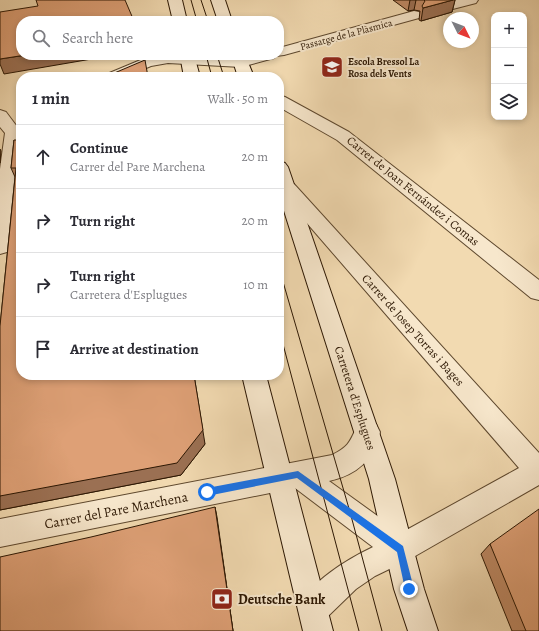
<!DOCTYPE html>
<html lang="en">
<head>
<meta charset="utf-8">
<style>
	body { margin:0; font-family:Alegreya,serif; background:#f2f2f3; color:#2b2b33 }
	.controls { position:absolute; right:12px; top:12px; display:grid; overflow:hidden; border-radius:8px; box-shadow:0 2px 6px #0003 }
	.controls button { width:36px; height:36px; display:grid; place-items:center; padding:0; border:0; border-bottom:1px solid #e1e1e2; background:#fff; color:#2b2b33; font:20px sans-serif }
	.compass { position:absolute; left:443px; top:12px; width:36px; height:36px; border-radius:50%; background:#fff; box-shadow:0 2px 6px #0003; rotate:132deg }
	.stop { position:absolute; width:12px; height:12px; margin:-9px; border:3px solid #1a73e8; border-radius:50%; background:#fff }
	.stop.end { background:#1a73e8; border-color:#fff; box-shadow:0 1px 4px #0008 }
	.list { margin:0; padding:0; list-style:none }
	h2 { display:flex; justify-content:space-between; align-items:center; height:52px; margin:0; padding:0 16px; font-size:17px }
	h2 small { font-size:13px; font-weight:400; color:#7c7c81 }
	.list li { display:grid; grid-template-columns:26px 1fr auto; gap:12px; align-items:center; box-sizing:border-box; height:64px; padding:0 16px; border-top:1px solid #e1e1e2 }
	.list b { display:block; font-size:15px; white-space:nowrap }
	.list p { margin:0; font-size:13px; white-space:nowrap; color:#7c7c81 }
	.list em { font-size:13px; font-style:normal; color:#7c7c81 }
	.icon { flex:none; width:22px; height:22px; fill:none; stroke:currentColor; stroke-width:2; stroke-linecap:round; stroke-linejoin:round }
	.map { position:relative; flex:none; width:539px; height:631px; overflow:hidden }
	.search { position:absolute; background:#fff; box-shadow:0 2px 6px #0003; left:16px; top:16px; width:268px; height:44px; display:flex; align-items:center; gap:10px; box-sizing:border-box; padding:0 14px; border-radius:16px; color:#7c7c81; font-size:15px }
	.panel { position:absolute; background:#fff; box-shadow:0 2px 6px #0003; left:16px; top:72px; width:268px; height:308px; border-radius:16px }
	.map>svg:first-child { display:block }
</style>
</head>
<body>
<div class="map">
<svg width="539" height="631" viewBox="0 0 539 631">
	<rect width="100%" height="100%" fill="#f2dab1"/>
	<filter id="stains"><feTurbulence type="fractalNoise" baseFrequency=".005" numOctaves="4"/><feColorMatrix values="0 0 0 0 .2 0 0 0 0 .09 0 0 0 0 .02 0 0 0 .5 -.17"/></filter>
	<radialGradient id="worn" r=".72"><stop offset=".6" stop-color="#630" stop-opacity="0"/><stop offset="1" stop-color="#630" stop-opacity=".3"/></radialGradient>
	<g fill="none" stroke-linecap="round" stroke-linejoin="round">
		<g stroke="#5e482e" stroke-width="2">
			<path id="street" d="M456 0H478L476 3 445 11 440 10 438 7 440 4Z
				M414 11 419 12 421 15 419 18 284 55 276 56 274 58 241 67 168 63 151 66 125 77H104L107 74 143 59 165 55 240 59 253 55H279V48Z
				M279 95 285 97 349 132 539 280V300L531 298 337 140 279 107Z
				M0 110 6 112 21 132 10 247 7 252 0 254V169L5 133 0 127Z
				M287 182 294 184 539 453V485L410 559 375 576 356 589 324 620 313 624 302 620 298 609C309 582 348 559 373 547L295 488 0 547V519L332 455C350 446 350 441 358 424L367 421 376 424 380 432C374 460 357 475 329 481L401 533 519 468 280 192 279 190 280 184Z"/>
		</g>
		<g stroke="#2c1703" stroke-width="2">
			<path id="secondary" d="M168 0H182L187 21H173Z
				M211 0H225L232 21H218Z
				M180 55H194L200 77H184Z
				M231 55H245L254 77H238Z
				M279 161 285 163 288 167 395 479 424 589 438 631H408L394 589 369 479 279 195Z
				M242 375H266L333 631H303Z"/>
		</g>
		<use href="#street" fill="#f7e7cc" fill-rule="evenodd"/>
		<use href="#secondary" fill="#f7e7cc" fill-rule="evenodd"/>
		<path stroke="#2c1703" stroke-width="1" d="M191 0 197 21
			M201 0 208 21
			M206 55 212 77
			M217 55 224 77
			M279 268 350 512 382 631
			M279 329 359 631"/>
	</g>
	<path fill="#bf8a65" stroke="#2c1703" d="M393 0H455L452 12 421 21 419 20 420 11 414 10 408 11Z
		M14 140 205 444 181 475 0 510V326L15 177 11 168Z
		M490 544 539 631H512L481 554Z"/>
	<path fill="#9b7053" stroke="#2c1703" d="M410 0H416L414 10 408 11Z
		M453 0H455L452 12 421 21 423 8Z
		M26 55H115L4 74 0 64V59Z
		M0 149 1 151 0 163Z
		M194 375 205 444 181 475 0 510V496Z
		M215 507 217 517 233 631Z"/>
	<path fill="#dea076" stroke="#2c1703" d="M36 0H125L134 21H21V55H26L0 59V12L38 6Z
		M424 0H453L423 8 422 6 425 1Z
		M145 60 148 77H105Z
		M20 113H21V375H194L203 430 177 463 0 496V326L16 168H11L14 140H17Z
		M215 507 233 631H0V557L91 537Z
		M539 509V631H526L490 544Z"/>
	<path fill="#1a73e8" d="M298 471 403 546 414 589 413 592H406L405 589 397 552 297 478 207 496 203 492 207 488Z"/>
	<defs>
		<g id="school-square" transform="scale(1.15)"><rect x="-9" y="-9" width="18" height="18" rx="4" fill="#8f2418" stroke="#f7e7cc"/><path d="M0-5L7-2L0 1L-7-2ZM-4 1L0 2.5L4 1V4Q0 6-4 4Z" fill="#fff"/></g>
		<g id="bank-square" transform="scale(1.15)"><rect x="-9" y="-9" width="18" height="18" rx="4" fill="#8f2418" stroke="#f7e7cc"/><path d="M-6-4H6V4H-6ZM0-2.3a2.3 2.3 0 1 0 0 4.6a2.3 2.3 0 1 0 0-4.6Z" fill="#fff"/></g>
	</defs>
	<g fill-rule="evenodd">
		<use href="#school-square" x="332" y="67"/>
		<use href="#bank-square" x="222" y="599"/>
	</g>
	<g text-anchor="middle" stroke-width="4" stroke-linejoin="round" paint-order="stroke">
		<g font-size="10" fill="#2c1703" stroke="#f7e7cc">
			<text transform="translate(346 34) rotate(-15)" y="4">Passatge de la Plàsmica</text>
		</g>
		<g font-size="10" font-weight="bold" fill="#2c1703" stroke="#f7e7cc" text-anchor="start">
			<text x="348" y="65">Escola Bressol La<tspan x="348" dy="12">Rosa dels Vents</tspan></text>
		</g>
		<g font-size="12" fill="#2c1703" stroke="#f7e7cc">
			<text transform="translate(413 191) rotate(39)" y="4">Carrer de Joan Fernández i Comas</text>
			<text transform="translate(413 330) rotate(48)" y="4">Carrer de Josep Torras i Bages</text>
			<text transform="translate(355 398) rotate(72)" y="4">Carretera d'Esplugues</text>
		</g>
		<g font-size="14" fill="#2c1703" stroke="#f7e7cc">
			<text transform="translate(116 510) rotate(-11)" y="5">Carrer del Pare Marchena</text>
		</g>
		<g font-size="14" font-weight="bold" fill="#2c1703" stroke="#f7e7cc" text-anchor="start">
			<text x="238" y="604">Deutsche Bank</text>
		</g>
	</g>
	<rect width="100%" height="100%" filter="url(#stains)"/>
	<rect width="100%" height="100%" fill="url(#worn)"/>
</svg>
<div class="controls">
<button>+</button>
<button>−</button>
<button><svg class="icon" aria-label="layers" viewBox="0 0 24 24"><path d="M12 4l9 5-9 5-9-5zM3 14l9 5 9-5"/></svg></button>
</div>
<svg class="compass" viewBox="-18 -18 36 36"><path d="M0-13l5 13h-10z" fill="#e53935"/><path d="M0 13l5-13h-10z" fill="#7c7c81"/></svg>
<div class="stop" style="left:207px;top:492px"></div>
<div class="stop end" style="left:409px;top:589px"></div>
<div class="search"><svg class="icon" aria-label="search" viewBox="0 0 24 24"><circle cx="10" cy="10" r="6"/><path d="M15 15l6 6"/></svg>Search here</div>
<section class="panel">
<h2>1 min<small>Walk · 50 m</small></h2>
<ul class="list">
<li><svg class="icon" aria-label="ahead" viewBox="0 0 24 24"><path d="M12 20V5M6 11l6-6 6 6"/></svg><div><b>Continue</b><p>Carrer del Pare Marchena</p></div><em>20 m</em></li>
<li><svg class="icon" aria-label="right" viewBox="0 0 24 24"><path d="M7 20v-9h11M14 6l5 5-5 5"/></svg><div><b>Turn right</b></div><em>20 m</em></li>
<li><svg class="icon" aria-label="right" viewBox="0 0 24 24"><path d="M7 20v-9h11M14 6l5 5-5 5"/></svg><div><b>Turn right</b><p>Carretera d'Esplugues</p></div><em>10 m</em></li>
<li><svg class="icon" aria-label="arrive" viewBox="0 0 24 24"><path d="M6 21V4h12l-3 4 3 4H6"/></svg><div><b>Arrive at destination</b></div></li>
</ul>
</section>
</div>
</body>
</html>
